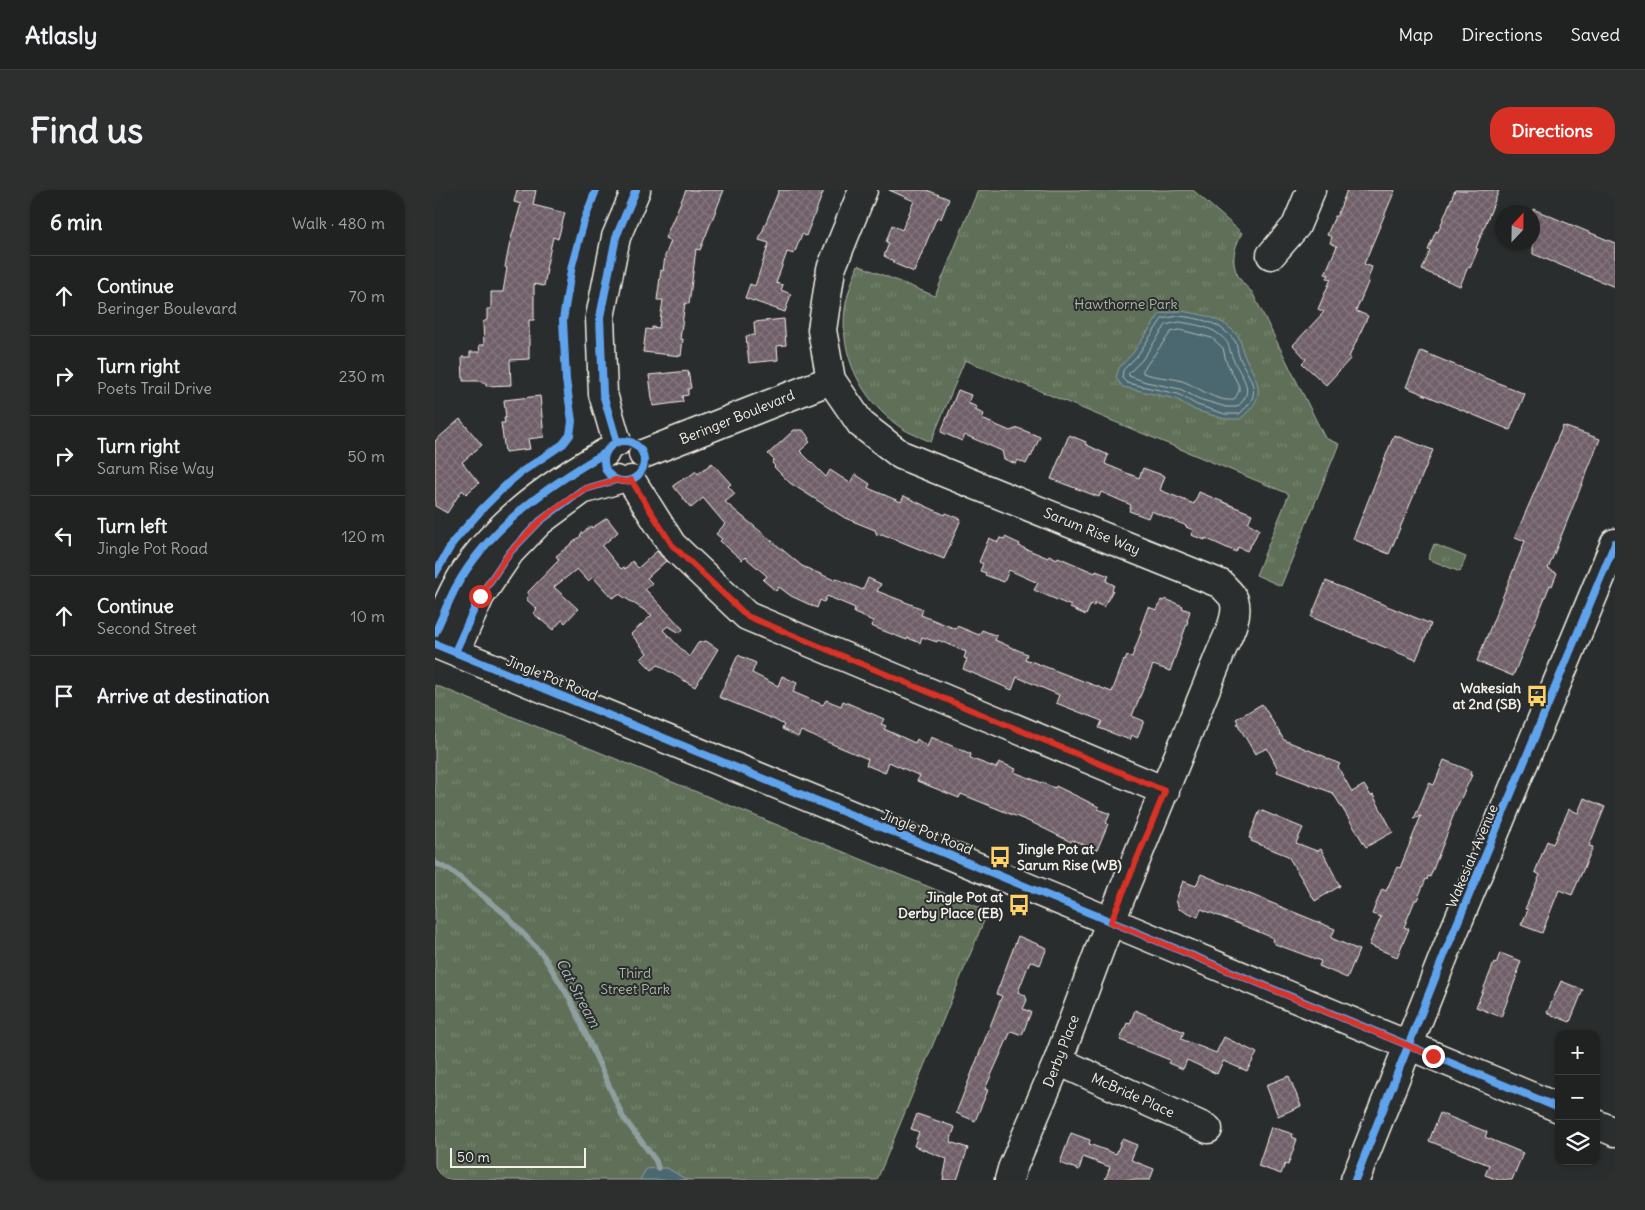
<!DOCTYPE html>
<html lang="en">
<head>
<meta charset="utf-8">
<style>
	body { margin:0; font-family:Delius,sans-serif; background:#2d2f2f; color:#f1f3f6 }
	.controls { position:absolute; right:15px; bottom:15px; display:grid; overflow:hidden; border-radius:10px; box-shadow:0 1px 4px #0004 }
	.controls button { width:45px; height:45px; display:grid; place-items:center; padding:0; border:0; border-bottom:1px solid #3d3f40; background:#202222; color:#f1f3f6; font:25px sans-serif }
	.compass { position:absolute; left:1060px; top:15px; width:45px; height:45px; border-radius:50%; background:#202222; box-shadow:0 1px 4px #0004; rotate:22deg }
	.scale { position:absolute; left:15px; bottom:12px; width:136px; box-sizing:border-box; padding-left:5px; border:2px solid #f4f1e8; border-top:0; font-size:14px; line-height:18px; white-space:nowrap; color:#f4f1e8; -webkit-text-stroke:4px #2a2d2e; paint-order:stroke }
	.stop { position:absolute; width:15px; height:15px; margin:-11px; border:4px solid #d93025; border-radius:50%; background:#fff }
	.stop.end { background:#d93025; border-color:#fff; box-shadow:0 1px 5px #0008 }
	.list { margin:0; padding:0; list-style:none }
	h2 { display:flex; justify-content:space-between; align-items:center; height:65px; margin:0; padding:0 20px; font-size:21px }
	h2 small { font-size:16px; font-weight:400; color:#a2a4a5 }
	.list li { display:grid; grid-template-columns:32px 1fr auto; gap:15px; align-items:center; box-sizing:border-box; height:80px; padding:0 20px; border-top:1px solid #3d3f40 }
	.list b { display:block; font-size:19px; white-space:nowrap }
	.list p { margin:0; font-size:16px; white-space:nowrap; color:#a2a4a5 }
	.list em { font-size:16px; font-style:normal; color:#a2a4a5 }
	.icon { flex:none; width:28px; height:28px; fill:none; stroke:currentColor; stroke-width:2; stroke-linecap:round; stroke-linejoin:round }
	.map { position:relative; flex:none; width:1180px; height:990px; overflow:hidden; border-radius:20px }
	header { display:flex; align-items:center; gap:30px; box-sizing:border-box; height:70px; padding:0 25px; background:#202222; border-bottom:1px solid #3d3f40 }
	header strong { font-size:24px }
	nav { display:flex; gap:28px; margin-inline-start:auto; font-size:18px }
	.intro { display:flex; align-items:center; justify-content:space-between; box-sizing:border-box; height:120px; padding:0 30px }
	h1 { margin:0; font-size:35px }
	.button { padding:12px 22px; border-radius:20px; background:#d93025; color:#fff; font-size:18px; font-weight:700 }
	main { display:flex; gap:30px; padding:0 30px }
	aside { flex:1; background:#202222; border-radius:20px; box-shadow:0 1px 4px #0004 }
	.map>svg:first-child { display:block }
</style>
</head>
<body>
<header>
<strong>Atlasly</strong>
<nav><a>Map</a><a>Directions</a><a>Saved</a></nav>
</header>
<div class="intro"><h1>Find us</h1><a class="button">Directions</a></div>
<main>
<aside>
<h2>6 min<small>Walk · 480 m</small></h2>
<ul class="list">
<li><svg class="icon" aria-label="ahead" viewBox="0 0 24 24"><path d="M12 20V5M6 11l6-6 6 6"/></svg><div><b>Continue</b><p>Beringer Boulevard</p></div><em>70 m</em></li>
<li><svg class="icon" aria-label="right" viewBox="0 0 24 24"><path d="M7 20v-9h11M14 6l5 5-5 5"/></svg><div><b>Turn right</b><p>Poets Trail Drive</p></div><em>230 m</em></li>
<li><svg class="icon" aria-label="right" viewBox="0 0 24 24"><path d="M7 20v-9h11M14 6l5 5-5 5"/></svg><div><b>Turn right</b><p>Sarum Rise Way</p></div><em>50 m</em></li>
<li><svg class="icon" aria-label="left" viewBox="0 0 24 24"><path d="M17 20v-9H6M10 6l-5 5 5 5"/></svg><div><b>Turn left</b><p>Jingle Pot Road</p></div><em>120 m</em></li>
<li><svg class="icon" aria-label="ahead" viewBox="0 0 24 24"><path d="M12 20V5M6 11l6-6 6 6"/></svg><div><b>Continue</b><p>Second Street</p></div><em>10 m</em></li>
<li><svg class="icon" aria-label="arrive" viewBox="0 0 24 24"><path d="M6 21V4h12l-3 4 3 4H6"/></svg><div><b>Arrive at destination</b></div></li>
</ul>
</aside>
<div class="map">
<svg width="1180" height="990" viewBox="0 0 1180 990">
	<defs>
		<pattern id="park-tufts" width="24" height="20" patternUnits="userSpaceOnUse" patternTransform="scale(1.25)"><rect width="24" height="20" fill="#607058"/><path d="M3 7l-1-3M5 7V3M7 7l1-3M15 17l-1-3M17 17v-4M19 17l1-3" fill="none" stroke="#778570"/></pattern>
		<pattern id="building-cross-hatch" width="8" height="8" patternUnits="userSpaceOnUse" patternTransform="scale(1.25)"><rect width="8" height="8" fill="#6f5e68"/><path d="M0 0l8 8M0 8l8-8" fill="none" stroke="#84767e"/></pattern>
	</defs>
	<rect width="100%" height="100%" fill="#2a2d2e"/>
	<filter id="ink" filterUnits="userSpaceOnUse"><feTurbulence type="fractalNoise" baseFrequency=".02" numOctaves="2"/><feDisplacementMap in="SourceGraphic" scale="10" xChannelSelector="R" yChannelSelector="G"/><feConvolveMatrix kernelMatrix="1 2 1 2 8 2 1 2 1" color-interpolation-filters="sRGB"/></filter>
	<g filter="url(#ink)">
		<path fill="url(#park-tufts)" stroke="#aab0a0" d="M543 0H758L807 43C794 67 796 84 817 102L890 248 904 254 846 396 821 385 854 304 530 170 496 252C486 247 475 244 465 237 427 211 404 165 410 119 412 104 418 89 423 75L500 106Z
			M999 354 1031 367 1025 382 993 369Z
			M0 495 553 721 442 990H0Z"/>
		<path fill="#4b686f" stroke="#8f9f9f" d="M745 121C758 123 774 125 786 132 792 135 803 144 805 150 807 155 807 161 809 165 823 193 834 205 805 229H790L760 220 741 209 688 197 681 188 684 178 698 163 725 124Z
			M223 978H232L252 990H205L211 979Z"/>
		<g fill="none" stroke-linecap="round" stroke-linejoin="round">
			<path stroke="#b0bab8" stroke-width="1" d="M745 126C758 128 775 130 786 138 790 141 797 147 800 151 803 155 802 162 804 166 814 190 831 202 804 224H790L762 215 743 204 692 193 687 188 688 180 702 166 727 129Z
				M745 132C757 134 772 136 782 143 797 154 792 155 798 169 806 187 822 200 802 217H791L764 209 745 199 711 192 694 186V183L707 170 731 135Z
				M745 140 777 148 788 158 791 171 804 196V201L799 210C780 212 764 197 747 191 735 187 720 188 708 183V180L736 142Z"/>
			<path stroke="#8f9f9f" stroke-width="5.5" d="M0 673 15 680 69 723 108 765 135 809 188 927 221 971 223 978"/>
		</g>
		<path fill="url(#building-cross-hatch)" stroke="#f4f1e8" d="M82 0H101L98 15 130 23 123 49 118 47 111 79H112L109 96 99 94V130H94V169L75 170 76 195 51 196V193H47V191H28L27 167H35V162H45L44 155H49L48 132 52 130V119H56V102H68L72 78 70 77 75 52 86 14 79 12Z
			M251 0H289L265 60 261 59 254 114 250 113 245 149H248L246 166 208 162 211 139 217 140V137L224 138 228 110H222L226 80 228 81 230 66 236 51 230 48Z
			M344 0H389L371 46 367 44 359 64 352 62 341 93 348 95 346 100 356 104 350 122 310 108 315 94 320 96 334 53 324 50Z
			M454 0H492L514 9 506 29 502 27 479 82 458 73 459 71 449 66 454 53 451 52 457 35 467 40 479 11Z
			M912 0H960L929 74 937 77 933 89 934 90 921 121 933 126 914 167 916 168 891 195 867 173 871 169 858 155 889 122 883 119 896 89 892 88 894 85 890 84 902 56 895 53 897 47 892 45 900 26H902Z
			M1020 0H1064L1041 58 1043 59 1035 78 1033 77 1025 96 987 80 995 61 993 60 1001 41 1003 42Z
			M1098 19 1180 53V97L1098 64Z
			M349 129 351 155 342 156 343 170 314 173 311 146 320 145 319 132Z
			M986 161 1090 204 1075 240 971 197Z
			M253 181 256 198 253 199V205L247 206 248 212 218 216 214 185Z
			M523 200 536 205 533 213 542 217 540 220 549 224 547 229 575 241 583 238 605 247 596 267 595 266 591 274 583 270 581 274 569 269 567 261 530 245 527 251 506 242Z
			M105 206 109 247 93 249 95 259 70 262 66 233H70L69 228H71L69 210Z
			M25 229 47 255 27 272 44 293 31 304 27 300 12 323 0 316V251Z
			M1128 236 1165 249 1113 379 1122 383 1117 396 1115 395 1078 486 1042 471 1090 351 1080 347Z
			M359 240H368L374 248 373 250 375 252 365 261 391 287 395 280 415 293 420 284 435 294 433 298 466 312 469 306 510 325 511 323 526 329 509 369 447 344 442 345 440 340 410 328 355 293 339 277 340 276 337 273 339 270 333 264Z
			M634 245 651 252 650 254 673 265 670 274 704 288 708 278 730 286 725 300 759 314 764 302 817 324 813 333 824 339 817 354H816L812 361 803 357 801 362 770 348V350L756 345 758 340 751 337 752 336 716 321 713 328 694 321 696 315 666 302 664 307 616 289Z
			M959 245 998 260 954 364 918 349Z
			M277 273 296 294 293 296 300 304 290 312 367 376 399 390 400 388 428 400 433 388 446 394 442 401 488 419 486 425 521 439 522 436 544 445 547 440 562 446 560 450 592 464 590 469 677 502 689 470 690 471 692 466 697 467 707 440 705 439 713 417 722 420 726 410 729 411 730 409 748 416 747 418 755 421 752 431H753L735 481 718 475 697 526 709 531 702 548 697 545 695 550 664 538 667 531 621 513 624 505 582 487 577 500 528 479 532 469 529 468 531 462 503 450 502 452 487 447 485 453 473 448 472 450 436 436 438 431 419 423 420 418 392 406 389 412 385 410 382 418 356 406 344 397 341 401 328 390 332 386 310 367 307 370 285 351 287 349 281 344 290 334 268 308 256 318 239 297V295L251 287 252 288 261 281 263 284Z
			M172 328 183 342 167 356 186 379 189 377 190 379 197 371 203 378 222 361 231 371 212 388 218 394 210 399 248 439 245 443 233 436 228 440 254 467 263 453 271 451 283 459 260 497 223 475 217 480 206 469 212 463 196 444 217 425 184 404 177 408 158 387 153 391 142 379 119 397 143 419 130 433 127 430 118 440 98 423 102 419 92 410 93 402 124 370 121 366 146 346 145 345 156 336 157 338Z
			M570 347 585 354 584 356 613 368 614 365 622 369 623 367 660 383 661 381 674 386 671 391 679 395 677 400H678L669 417 660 413 659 416 656 414 651 425 635 418 636 416 599 400 603 393 574 380 569 392 550 385 551 383 545 381 548 374 544 372 554 348 563 352 565 348 569 349Z
			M891 391 996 434 981 470 876 427Z
			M303 465 321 473 317 483 343 496 347 486 362 493 358 502 388 515 391 510 406 516 408 511 449 529 446 534 451 536 449 539 480 553 482 549 492 557 496 547 536 564 535 568 561 578 564 572 581 579 579 582 620 598 621 596 664 617 663 619 675 624 671 633 673 634 662 660 637 650 636 652 600 634 526 604 524 608 482 591 485 586 454 572 450 583 431 575 433 569 366 541 363 547 347 539 349 535 340 530 284 507Z
			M827 514 849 550 891 567V568L905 574 903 577 917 602 929 595 936 606 938 605 958 642 931 657 898 603 842 582 843 579 832 558 820 564 802 533 803 532 801 529Z
			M1009 570 1036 581 1035 585H1037L1021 619 1015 634H1016L995 687 993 686 992 690 991 689 982 710H980L969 737 974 739 962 767 934 755 946 727 937 724 947 699 951 701 962 677 965 678 986 626 979 629 994 593 999 595Z
			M1149 608 1170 617 1154 656 1158 657 1137 705 1124 700 1107 743 1086 735 1093 720 1090 719 1105 685 1100 682 1112 651 1118 654 1134 619 1143 623Z
			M825 620 868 638 861 653 882 661 886 659 905 696 880 711 853 666 816 651 817 649 814 648Z
			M766 684 900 739 896 748 924 760 912 788 884 776 886 771 840 754V753L837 751 838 748 817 739 766 719 763 727 744 719 741 710 748 691 761 696Z
			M583 746 612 758 605 775 595 771 583 802 590 805 592 810 588 819 596 822 587 845 576 841 550 899 553 900 540 931 521 923 567 806 561 804Z
			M1065 763 1086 771 1082 782 1083 783 1066 827 1041 817 1059 773 1061 774Z
			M1126 791 1148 800 1135 832 1112 823Z
			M700 820 749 842 746 849 781 863 789 847 822 863 812 881 788 871 782 884 752 870 748 879 733 873 735 870 685 850 692 833 695 834Z
			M854 886 866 916 843 926 831 895Z
			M1005 923 1052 942 1050 947 1088 963 1077 990H1063L1050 985 1054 975 994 951Z
			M482 924 520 937 515 952 533 958 522 990H508L512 969 479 956 484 942 476 939Z
			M836 937 858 944 857 947 862 949 853 975 850 974 846 984 823 976Z
			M636 943 655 950 654 954 681 964 687 949 702 955 696 970 719 979 715 990H670L675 977 648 967 644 980 625 973Z"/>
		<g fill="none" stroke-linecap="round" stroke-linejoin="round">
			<g stroke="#f4f1e8" stroke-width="31">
				<path id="minor" d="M428 0 396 79 387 140 396 190 426 234 466 265 786 394C790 399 797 404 799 410 805 426 791 449 785 464L667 753 623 871 577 979 574 990
					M836 65 861 36 876 0
					M182 252 168 204 165 127 181 47 201 0
					M208 264 396 190
					M196 290 237 355 312 426 730 601
					M0 443C7 428 13 412 21 397 54 337 113 296 170 263
					M0 454 689 737 1124 918
					M20 462 45 406 75 362 105 331 147 300 181 290
					M623 871 773 939
					M1161 934 1180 942"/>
			</g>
			<g stroke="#f4f1e8" stroke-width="31">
				<path id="major" d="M920 990 1010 763 1180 353"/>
			</g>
			<use href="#minor" stroke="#2a2d2e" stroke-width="28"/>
			<use href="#major" stroke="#2a2d2e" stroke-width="28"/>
			<g stroke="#2a2d2e" stroke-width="11">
				<path id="cycleway" d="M169 271a20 20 0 1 1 40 0a20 20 0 1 1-40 0Z
					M182 252 168 204 165 127 181 47 201 0
					M0 384 18 352 48 318 72 294 85 283 128 254 135 245 137 231 131 190 128 130 137 75 149 31 161 0
					M0 443C7 428 13 412 21 397 54 337 113 296 170 263
					M0 454 689 737 1124 918
					M20 462 45 406 75 362 105 331 147 300 181 290
					M920 990 1010 763 1180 353"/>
			</g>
			<use href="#cycleway" stroke="#60a3ed" stroke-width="8"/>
		</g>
	</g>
	<g fill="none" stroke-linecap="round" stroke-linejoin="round" filter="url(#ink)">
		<path stroke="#d93025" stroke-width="6" d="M45 406 75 362 105 331 124 316 147 300 181 290 191 292 196 290 237 355 312 426 730 601 676 732 998 866"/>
	</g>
	<defs>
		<g id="bus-bare" transform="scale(1.725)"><path d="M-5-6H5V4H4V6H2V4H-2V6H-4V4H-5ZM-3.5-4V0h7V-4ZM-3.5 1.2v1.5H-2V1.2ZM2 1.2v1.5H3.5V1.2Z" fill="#ffd166" stroke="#2a2d2e" stroke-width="2.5" paint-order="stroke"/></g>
	</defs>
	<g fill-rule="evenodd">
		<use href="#bus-bare" x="1102" y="506"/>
		<use href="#bus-bare" x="565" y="667"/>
		<use href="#bus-bare" x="584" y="715"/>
	</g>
	<g text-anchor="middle" stroke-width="4" stroke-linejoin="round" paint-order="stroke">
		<g font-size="14" fill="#b1b7a7" stroke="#2a2d2e">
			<text x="691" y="119">Hawthorne Park</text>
			<text x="200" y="788">Third<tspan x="200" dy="16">Street Park</tspan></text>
		</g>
		<g font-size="14" fill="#f4f1e8" stroke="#2a2d2e">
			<text transform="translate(302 227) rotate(-22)" y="5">Beringer Boulevard</text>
			<text transform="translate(657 341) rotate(22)" y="5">Sarum Rise Way</text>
			<text transform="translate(117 488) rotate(22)" y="5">Jingle Pot Road</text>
			<text transform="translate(492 642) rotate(22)" y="5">Jingle Pot Road</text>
			<text transform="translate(1037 666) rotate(-67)" y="5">Wakesiah Avenue</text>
			<text transform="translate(626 861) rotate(-69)" y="5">Derby Place</text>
			<text transform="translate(698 905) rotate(24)" y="5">McBride Place</text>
		</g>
		<g font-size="14" font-weight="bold" fill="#f4f1e8" stroke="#2a2d2e" text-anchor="end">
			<text x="1086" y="503">Wakesiah<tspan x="1086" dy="16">at 2nd (SB)</tspan></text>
			<text x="582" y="664" text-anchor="start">Jingle Pot at<tspan x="582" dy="16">Sarum Rise (WB)</tspan></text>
			<text x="568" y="712">Jingle Pot at<tspan x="568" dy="16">Derby Place (EB)</tspan></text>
		</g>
		<g font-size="15" font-style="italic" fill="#b0bab8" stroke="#2a2d2e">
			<text transform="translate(143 803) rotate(62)" y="5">Cat Stream</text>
		</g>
	</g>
</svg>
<div class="controls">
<button>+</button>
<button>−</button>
<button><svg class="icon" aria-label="layers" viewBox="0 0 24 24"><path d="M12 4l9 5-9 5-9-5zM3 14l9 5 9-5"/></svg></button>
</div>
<svg class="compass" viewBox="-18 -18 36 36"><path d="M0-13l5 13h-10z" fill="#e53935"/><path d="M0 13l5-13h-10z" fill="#a2a4a5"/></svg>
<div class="scale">50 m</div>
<div class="stop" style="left:45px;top:406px"></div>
<div class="stop end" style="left:998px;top:866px"></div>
</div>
</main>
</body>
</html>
